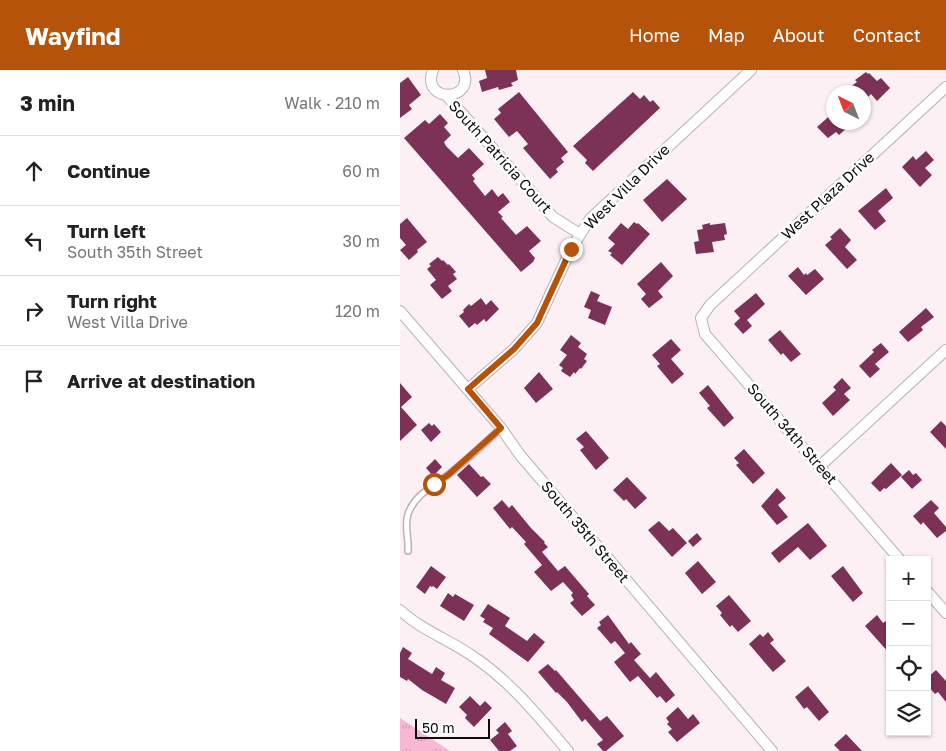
<!DOCTYPE html>
<html lang="en">
<head>
<meta charset="utf-8">
<style>
	body { margin:0; font-family:"Golos Text",sans-serif; background:#f2f2f2; color:#222 }
	.controls { position:absolute; right:15px; bottom:15px; display:grid; overflow:hidden; border-radius:0px; box-shadow:0 1px 4px #0004 }
	.controls button { width:45px; height:45px; display:grid; place-items:center; padding:0; border:0; border-bottom:1px solid #e0e0e0; background:#fff; color:#222; font:25px sans-serif }
	.compass { position:absolute; left:426px; top:15px; width:45px; height:45px; border-radius:50%; background:#fff; box-shadow:0 1px 4px #0004; rotate:318deg }
	.scale { position:absolute; left:15px; bottom:12px; width:75px; box-sizing:border-box; padding-left:5px; border:2px solid #100c0d; border-top:0; font-size:14px; line-height:18px; white-space:nowrap; color:#100c0d; -webkit-text-stroke:4px #fff; paint-order:stroke }
	.stop { position:absolute; width:15px; height:15px; margin:-11px; border:4px solid #b45309; border-radius:50%; background:#fff }
	.stop.end { background:#b45309; border-color:#fff; box-shadow:0 1px 5px #0008 }
	.list { margin:0; padding:0; list-style:none }
	h2 { display:flex; justify-content:space-between; align-items:center; height:65px; margin:0; padding:0 20px; font-size:21px }
	h2 small { font-size:16px; font-weight:400; color:#767676 }
	.list li { display:grid; grid-template-columns:32px 1fr auto; gap:15px; align-items:center; box-sizing:border-box; height:70px; padding:0 20px; border-top:1px solid #e0e0e0 }
	.list b { display:block; font-size:19px; white-space:nowrap }
	.list p { margin:0; font-size:16px; white-space:nowrap; color:#767676 }
	.list em { font-size:16px; font-style:normal; color:#767676 }
	.icon { flex:none; width:28px; height:28px; fill:none; stroke:currentColor; stroke-width:2; stroke-linecap:round; stroke-linejoin:round }
	.map { position:relative; flex:none; width:546px; height:681px; overflow:hidden }
	header { display:flex; align-items:center; gap:30px; box-sizing:border-box; height:70px; padding:0 25px; background:#b45309; color:#fff }
	header strong { font-size:24px }
	nav { display:flex; gap:28px; margin-inline-start:auto; font-size:18px }
	main { display:flex }
	aside { flex:1; background:#fff }
	.map>svg:first-child { display:block }
</style>
</head>
<body>
<header>
<strong>Wayfind</strong>
<nav><a>Home</a><a>Map</a><a>About</a><a>Contact</a></nav>
</header>
<main>
<aside>
<h2>3 min<small>Walk · 210 m</small></h2>
<ul class="list">
<li><svg class="icon" aria-label="ahead" viewBox="0 0 24 24"><path d="M12 20V5M6 11l6-6 6 6"/></svg><div><b>Continue</b></div><em>60 m</em></li>
<li><svg class="icon" aria-label="left" viewBox="0 0 24 24"><path d="M17 20v-9H6M10 6l-5 5 5 5"/></svg><div><b>Turn left</b><p>South 35th Street</p></div><em>30 m</em></li>
<li><svg class="icon" aria-label="right" viewBox="0 0 24 24"><path d="M7 20v-9h11M14 6l5 5-5 5"/></svg><div><b>Turn right</b><p>West Villa Drive</p></div><em>120 m</em></li>
<li><svg class="icon" aria-label="arrive" viewBox="0 0 24 24"><path d="M6 21V4h12l-3 4 3 4H6"/></svg><div><b>Arrive at destination</b></div></li>
</ul>
</aside>
<div class="map">
<svg width="546" height="681" viewBox="0 0 546 681">
	<defs>
		<pattern id="park-tufts" width="24" height="20" patternUnits="userSpaceOnUse" patternTransform="scale(1.25)"><rect width="24" height="20" fill="#f8b7d2"/><path d="M3 7l-1-3M5 7V3M7 7l1-3M15 17l-1-3M17 17v-4M19 17l1-3" fill="none" stroke="#d49cb3"/></pattern>
	</defs>
	<rect width="100%" height="100%" fill="#fdf0f5"/>
	<path fill="url(#park-tufts)" d="M0 648 50 681H0Z"/>
	<path fill="#7c3156" d="M85 0H116L118 10 111 13 113 16 99 20 98 17 82 22 79 11 87 8Z
		M466 2 468 4 469 3 477 11 481 8 490 18 477 31 471 24 464 31V22H455L450 17 457 12 455 10Z
		M8 7 21 25 9 35 12 39 0 48V13Z
		M119 22 168 82 161 88 164 92 156 99 158 102 150 109 123 78 128 74 117 61 109 67 94 49 101 43 98 39Z
		M233 22 240 29 244 25 250 32 253 30 260 38 193 101 185 93 187 90 173 76Z
		M434 42V52H444L448 57 439 65 436 62 428 68 417 57Z
		M40 44 48 53 44 57 51 65 44 72 46 76 58 88 69 78 84 94 72 105 75 109 73 111 85 126 92 119 98 127 103 123 110 132 98 142 103 147 101 148 116 165 127 156 141 171 129 181 135 188 133 192 121 202 4 68 25 50 29 54Z
		M526 81 534 90 525 98 532 105 520 117 502 97 513 86 516 90Z
		M267 109 287 129 262 152 243 130Z
		M486 118 493 128 478 141 486 151 475 160 458 141Z
		M7 148 27 172 17 180 18 182 9 190 0 180 6 175 0 168V154Z
		M234 152 237 154 238 153 250 164 222 195 210 185 212 183 208 181 215 174 208 168 221 153 228 159Z
		M310 153V155L325 153 327 164 324 165 325 170 312 172 314 182 296 184 294 172 299 171 297 160 303 159 302 155Z
		M440 158 451 170 445 177 457 190 447 199 425 175 432 169 430 167Z
		M38 187 42 191 43 190 48 195 49 194 56 202 53 204 57 209 48 216 52 221 42 229 30 215 36 210 27 199 31 196 29 194Z
		M261 192 273 206 258 221 263 227 249 238 241 229 246 224 237 214Z
		M398 197 404 205 406 203 407 205 415 199 424 209 406 225 388 206Z
		M191 221 200 225 197 231 212 237 205 255 188 248 191 240 184 237Z
		M356 223 365 234 347 250 352 256 343 264 334 254 340 248 334 241Z
		M81 228 86 235 91 230 99 239 86 252 84 249 77 255 75 253 69 258 59 246 64 242 63 240 69 234 71 236Z
		M526 238 534 247 521 257 523 260 508 272 499 262Z
		M380 260 401 284 391 292 383 283 381 285 368 270Z
		M171 265 181 273 178 277 187 284 184 289 187 291 181 299 180 298 175 304 174 302 170 307 161 301 163 298 159 295 167 285 160 280Z
		M271 269 281 280 271 289 284 304 272 314 257 296 260 294 252 285Z
		M481 273 489 282 475 294 480 299 470 308 459 296 474 282 472 280Z
		M139 302 153 319 136 333 124 318Z
		M442 308 451 318 444 324 450 330 433 346 422 333 436 320 433 317Z
		M0 313 12 327 1 337 17 355 0 371Z
		M308 315 334 348 324 357 307 338 310 336 299 323Z
		M541 351 546 356V379L530 362Z
		M29 353 32 356 34 354 41 362 31 372 21 360Z
		M186 361 209 388 196 400 180 380 184 377 176 369Z
		M344 379 365 403 353 414 336 395 339 393 334 388Z
		M35 389 42 397 33 406 26 398Z
		M491 393 502 405 486 419 484 418 480 422 471 413Z
		M69 394 81 407 83 406 91 414 77 427 57 405Z
		M509 400 513 405 516 403 522 410 512 419 501 407Z
		M227 407 247 428 235 439 226 429 224 431 213 420Z
		M377 418 386 428 378 435 388 447 377 455 361 436Z
		M102 430 109 438 112 435 131 458 145 472 144 473 148 477 142 482 158 501 165 496 189 524 187 526 195 535 182 546 170 533 174 530 171 525 173 523 163 512 151 521 134 502 142 495 124 474 126 472 112 457 110 459 93 438Z
		M531 430 539 438 534 443 546 457V461L537 468 523 452 521 455 513 446Z
		M259 451 269 461 273 458 287 473 272 487 248 460Z
		M408 453 427 476 410 490 398 477 379 493 371 483Z
		M297 463 302 469 293 477 288 471Z
		M298 491 316 512 302 524 285 503Z
		M31 496 46 507 37 519 33 516 32 517 30 516 25 524 16 517Z
		M443 496 463 523 453 532 431 506Z
		M48 523 53 527 55 524 74 535 64 551 40 536Z
		M329 525 351 551 338 562 332 555 330 557 320 545 322 543 316 536Z
		M88 534 110 548 105 556 127 571 134 563 145 572 128 592 89 564 93 558 83 552 85 549 80 546Z
		M208 545 229 574 231 572 241 584 234 590 250 608 256 602 275 625 266 633 260 626 257 628 238 606 230 612 214 592 225 583 215 571 211 574 197 558 201 555 199 552Z
		M477 545 483 553 486 551 490 555V584L465 556Z
		M368 562 374 570 370 573 386 591 373 602 349 574 360 564 363 567Z
		M3 577 12 583 8 589 32 604 36 597 45 603 41 610 55 618 46 634 22 620 8 609 7 611 0 607V583Z
		M148 594 155 601 156 600 200 651 207 646 224 666 206 681H203L197 674 203 670 185 649 182 652 167 632 157 622 156 623 138 602Z
		M536 600 546 611V632L538 622 535 624 527 615V608Z
		M408 616 429 642 419 651 407 637 404 639 395 627Z
		M70 626 80 636 85 631 92 638 74 657 65 648 67 645 59 637Z
		M278 637 288 649 293 644 300 653 277 672 268 662 272 659 267 654 269 652 266 648Z
		M105 652 112 661 108 664 117 676 110 681H99L90 670 99 663 96 660Z
		M446 664 462 681H440L434 675Z"/>
	<g fill="none" stroke-linecap="round" stroke-linejoin="round">
		<g stroke="#bcb0b5" stroke-width="8">
			<path id="service" d="M8 481C9 468 4 456 8 444 15 424 34 416 49 404 67 390 84 374 101 358"/>
		</g>
		<g stroke="#bcb0b5" stroke-width="12">
			<path id="minor" d="M33 0C20 34 77 32 63 0
				M46 25 153 147 180 164
				M0 241 101 358 120 385 372 681
				M68 319 114 279 137 253 171 179 190 149 351 0
				M420 396 546 280
				M500 490 305 264 301 248 310 235 546 17
				M527 521 546 543
				M0 540C21 560 50 570 74 587 111 612 139 647 168 681"/>
		</g>
		<use href="#service" stroke="#fff" stroke-width="5"/>
		<use href="#minor" stroke="#fff" stroke-width="10"/>
	</g>
	<g fill="none" stroke-linecap="round" stroke-linejoin="round">
		<path stroke="#b45309" stroke-width="6" d="M34 414 48 405 101 358 68 319 114 279 137 253 171 179"/>
	</g>
	<g text-anchor="middle" stroke-width="5" stroke-linejoin="round" paint-order="stroke">
		<g font-size="15" fill="#100c0d" stroke="#fff">
			<text transform="translate(100 87) rotate(48)" y="5">South Patricia Court</text>
			<text transform="translate(227 117) rotate(-45)" y="5">West Villa Drive</text>
			<text transform="translate(428 126) rotate(-43)" y="5">West Plaza Drive</text>
			<text transform="translate(392 364) rotate(49)" y="5">South 34th Street</text>
			<text transform="translate(185 462) rotate(50)" y="5">South 35th Street</text>
		</g>
	</g>
</svg>
<div class="controls">
<button>+</button>
<button>−</button>
<button><svg class="icon" aria-label="locate" viewBox="0 0 24 24"><circle cx="12" cy="12" r="6"/><path d="M12 2v4M12 18v4M2 12h4M18 12h4"/></svg></button>
<button><svg class="icon" aria-label="layers" viewBox="0 0 24 24"><path d="M12 4l9 5-9 5-9-5zM3 14l9 5 9-5"/></svg></button>
</div>
<svg class="compass" viewBox="-18 -18 36 36"><path d="M0-13l5 13h-10z" fill="#e53935"/><path d="M0 13l5-13h-10z" fill="#767676"/></svg>
<div class="scale">50 m</div>
<div class="stop" style="left:34px;top:414px"></div>
<div class="stop end" style="left:171px;top:179px"></div>
</div>
</main>
</body>
</html>
